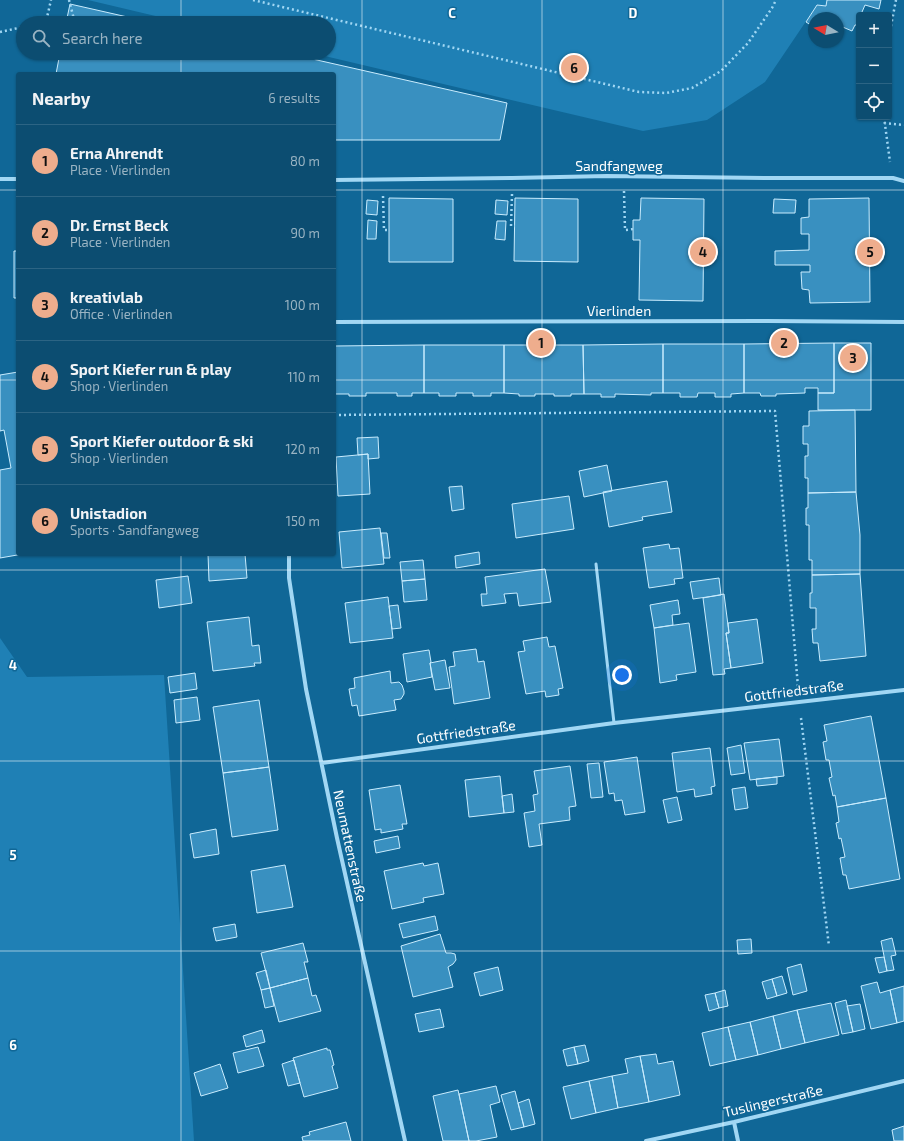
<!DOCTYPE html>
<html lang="en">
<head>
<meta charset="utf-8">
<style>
	body { margin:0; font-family:"Exo 2",sans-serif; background:#1a5779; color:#f1f3f6 }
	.controls { position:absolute; right:12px; top:12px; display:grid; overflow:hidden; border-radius:4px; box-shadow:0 1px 3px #0004 }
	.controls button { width:36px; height:36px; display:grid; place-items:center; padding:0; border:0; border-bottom:1px solid #2c6484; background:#0c4d71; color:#f1f3f6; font:20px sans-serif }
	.compass { position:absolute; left:808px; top:12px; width:36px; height:36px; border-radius:50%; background:#0c4d71; box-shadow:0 1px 3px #0004; rotate:280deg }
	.you { position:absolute; left:622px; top:675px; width:14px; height:14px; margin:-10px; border:3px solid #fff; border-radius:50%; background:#1a73e8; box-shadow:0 0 0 6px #1a73e833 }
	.badge { display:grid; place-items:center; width:26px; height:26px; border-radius:50%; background:#eead8d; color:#111; font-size:13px; font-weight:700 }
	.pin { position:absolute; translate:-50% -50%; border:2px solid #fff; box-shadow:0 1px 4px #0006 }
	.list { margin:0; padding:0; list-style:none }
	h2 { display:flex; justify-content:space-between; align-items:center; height:52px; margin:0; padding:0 16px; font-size:17px }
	h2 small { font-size:13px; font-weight:400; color:#9ab4c3 }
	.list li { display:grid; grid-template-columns:26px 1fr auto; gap:12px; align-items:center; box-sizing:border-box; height:72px; padding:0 16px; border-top:1px solid #2c6484 }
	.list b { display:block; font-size:15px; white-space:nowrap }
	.list p { margin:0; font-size:13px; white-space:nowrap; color:#9ab4c3 }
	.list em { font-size:13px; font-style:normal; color:#9ab4c3 }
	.icon { flex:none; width:22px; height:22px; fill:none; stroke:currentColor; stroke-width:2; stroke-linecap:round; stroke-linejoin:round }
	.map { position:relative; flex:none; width:904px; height:1141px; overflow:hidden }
	.search { position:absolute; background:#0c4d71; box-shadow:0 1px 3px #0004; left:16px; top:16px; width:320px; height:44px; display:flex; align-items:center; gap:10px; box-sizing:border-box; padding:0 14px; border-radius:22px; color:#9ab4c3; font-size:15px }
	.panel { position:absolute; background:#0c4d71; box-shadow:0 1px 3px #0004; left:16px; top:72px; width:320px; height:484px; border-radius:4px }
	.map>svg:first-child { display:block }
</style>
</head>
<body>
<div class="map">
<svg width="904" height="1141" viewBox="0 0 904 1141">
	<rect width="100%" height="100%" fill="#106797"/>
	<path fill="#1f80b5" d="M88 0H827L826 6 817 5 765 82 707 120 643 131 312 53H329V23H185Z
		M0 638 27 677 164 675 194 1141H0Z"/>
	<path fill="#3990c0" stroke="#c9ecfe" d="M827 0H881L879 9 865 5 862 12 865 15H859V25H855L852 31 838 25V18H814V27L806 22 817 5 826 6Z
		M70 4 154 23H66Z
		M60 53H286L507 103 500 140H334V74H56Z
		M389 198 453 199V262H389Z
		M515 198 578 199V262L514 261Z
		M641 198 704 199 703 301 639 300 640 240H633V220H640Z
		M869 198 870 302 810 303 809 290 802 289 801 272H810V265H775V251L809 250V234H801V218L809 217V199Z
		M774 199 796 200 795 213H773Z
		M367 200 378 201 377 215 366 214Z
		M496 200 508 201 507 215 495 214Z
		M368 220 377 221 376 239H367Z
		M497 221H506L505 240 495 239Z
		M14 251H18V298H14Z
		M834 343H871V410H818V393H834Z
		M834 343V393H818V388H805V393L776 394V396H761L760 393H744V344Z
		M663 344H744V393L731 394V397H715V393H698L697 397H680V393H663Z
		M663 344V393H651V395L615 394V397H601V394H584L583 345Z
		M424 345V393H412V396H397V393H366V396H349V394H334V346Z
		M424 345H504V393H491V396H473V393H456V396H439V393H424Z
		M504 345H583L584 394H571V396H554V394H535V396H519V394L504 393Z
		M18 372V554H23L0 558V470L11 468 4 430 0 431V375Z
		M855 410 856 492 808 493V478H805V456H808V444H803V426H809V411Z
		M378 437 379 458 368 459V454L358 455 357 438Z
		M368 454 370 494 338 496 336 457Z
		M607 465 612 491 584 497 579 471Z
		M667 481 672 512 642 517 643 520 609 527 603 492Z
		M462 486 464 509 452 511 449 487Z
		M856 492 860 535V574L812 575V560H809V525H806V508H808V493Z
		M569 496 574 529 516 538 512 504Z
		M380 528 384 564 342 568 339 532Z
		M381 533H387L390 558H384Z
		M669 544 670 549 679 548 683 578 674 579 675 584 649 588 643 548Z
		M479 552 480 564 456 568 455 556Z
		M208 554H245L247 578 209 581Z
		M423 560 425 579 402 581 400 562Z
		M545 569 551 602 519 606 517 593 504 594 506 603 482 606 481 594H487L485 577Z
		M860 574 866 656 820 661 818 643H813L812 629H816V608H810V593H812V575Z
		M188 576 192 603 159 608 156 580Z
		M719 578 721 595 693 599 690 582Z
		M425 579 427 600 404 602 402 581Z
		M724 594 729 633H726L731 668 724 669 725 674 713 675 703 598Z
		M388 597 393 638 350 643 345 603Z
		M678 600 680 614 672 615 673 625 654 628 650 605Z
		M398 605 401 628 392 629 389 606Z
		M249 617 252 646 259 645 261 663H254L255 666 213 671 207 622Z
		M757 619 763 663 731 668 726 633H729L728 623Z
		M689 623 696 672 676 675 677 680 660 683 654 628Z
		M547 637 549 647 555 646 563 688 558 689 559 695 546 697 545 691 526 694 518 652 525 651 523 641Z
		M476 649 478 662 484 661 490 698 454 704 449 667 455 666 453 652Z
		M429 650 431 662 430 663 432 677 407 682 403 654Z
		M445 660 450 688 435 690 430 663Z
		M390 671 391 683 399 682 402 685 404 691V694L401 699 394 700 396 710 359 716 357 705 352 706 349 689 355 688 354 678Z
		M195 673 197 689 170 693 168 677Z
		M197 697 200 720 176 723 174 700Z
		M259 700 269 767 223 773 213 707Z
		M871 716 886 798 837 807 835 795 833 796 829 778 832 777 829 760H826L823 742 827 741 824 725Z
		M779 739 784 776 750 780 744 743Z
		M741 745 745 773 731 775 727 748Z
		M710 748 715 786 711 787 712 794 695 797 694 789 677 792 672 753Z
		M637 757 645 812 625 815 622 800 615 801 614 793 609 794 604 762Z
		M599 763 603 797 591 798 587 764Z
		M570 766 576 806 569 807 570 820 539 824 542 845 529 847 524 813 535 811 533 795 538 794 534 771Z
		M269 767 278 830 232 837 223 773Z
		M500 776 504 813 469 817 465 780Z
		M777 777V784L757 786 756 779Z
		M400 785 407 824H402L403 829 381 833V829L375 830 369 790Z
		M745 787 748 808 735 810 732 789Z
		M512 794 514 812 504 813 502 796Z
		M677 797 682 820 668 823 663 800Z
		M886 798 900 879 849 889 846 875H843L840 858 845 857 841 838 839 839 836 823 839 822 837 807Z
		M216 829 219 854 194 858 190 834Z
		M398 836 400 848 376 853 374 841Z
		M423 863 424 866 438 863 444 894 423 898 424 902 392 909 384 871Z
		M285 865 293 907 257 913 251 871Z
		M435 916 438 930 403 938 399 924Z
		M235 924 237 937 216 941 213 928Z
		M440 934 446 953H451L455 954 456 960 453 964 448 967 453 987 413 997 401 946Z
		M892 938 896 955 891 956 894 970 887 971 881 941Z
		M751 939 752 953 738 954 737 940Z
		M303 943 308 962H304L308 978 270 988 261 953Z
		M884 957 887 971 879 973 875 958Z
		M801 964 807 991 793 995 787 968Z
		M498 967 503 990 480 996 474 973Z
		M266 970 270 988 261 990 256 973Z
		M782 976 787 993 777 996 772 979Z
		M308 978 312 996 316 995 321 1011 279 1022 270 988Z
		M772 979 777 996 767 999 762 982Z
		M877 982 880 993 890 990 897 1023 871 1029 861 986Z
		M904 986V1021L897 1023 890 990Z
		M270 988 274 1006 265 1008 261 990Z
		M725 990 728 1006 719 1008 715 993Z
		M715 993 719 1008 709 1011 705 995Z
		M846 1000 853 1032 842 1034 835 1003Z
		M831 1003 839 1035 805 1043 797 1010Z
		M860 1004 865 1029 853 1032 847 1006Z
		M440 1009 444 1027 419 1032 415 1014Z
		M797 1010 805 1043 781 1049 773 1016Z
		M773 1016 781 1049 758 1055 750 1022Z
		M750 1022 758 1055 736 1060 728 1027Z
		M728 1027 736 1060 710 1066 702 1033Z
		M262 1030 265 1042 246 1047 243 1036Z
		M585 1045 589 1061 578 1064 574 1047Z
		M258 1047 264 1066 238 1073 233 1053Z
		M574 1047 578 1064 567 1066 563 1050Z
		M327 1048V1050H330L334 1065 332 1066 338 1088 304 1097 293 1058Z
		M656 1054 658 1064 673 1061 680 1095 649 1102 640 1056Z
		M640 1056 649 1102 618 1108 612 1076 628 1073 625 1059Z
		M294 1060 300 1083 288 1086 282 1064Z
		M220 1064 228 1088 201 1096 194 1073Z
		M612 1076 618 1108 596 1113 589 1081Z
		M589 1081 596 1113 571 1119 563 1087Z
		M496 1086 500 1102 490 1105 497 1137 476 1141H469L459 1094Z
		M458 1090 469 1141H443L433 1096Z
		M515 1091 524 1127 511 1130 501 1095Z
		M529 1099 535 1124 524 1127 518 1103Z
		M346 1122 351 1141H303L302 1137 310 1135 309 1132Z
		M904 1126V1141H894L892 1130Z"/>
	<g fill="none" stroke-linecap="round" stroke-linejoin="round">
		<path stroke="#a1d7f4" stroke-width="2.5" stroke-dasharray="2 3" stroke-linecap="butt" d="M69 0 75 23
			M253 0 639 92 666 93 692 88 721 71 748 43 772 8 776 0
			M43 23 46 22 51 0
			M0 32 23 27
			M889 36 896 0
			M884 117 890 162
			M884 123 904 125
			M624 191 625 230 634 229
			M512 194 511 226H515
			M383 196 384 230H389
			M334 415 775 411 798 687
			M801 718 829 946"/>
		<path stroke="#a1d7f4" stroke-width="3" d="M596 564 614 723"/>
		<path stroke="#a1d7f4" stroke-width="4" d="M0 179H18
			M334 180 512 178 607 176 770 178H893L904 181
			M334 322 768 321 904 322
			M289 554V578L306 689 337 838 405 1141
			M322 763 614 723 904 690
			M734 1122 738 1141
			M646 1141 734 1122 904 1081"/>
	</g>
	<path fill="none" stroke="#fff" stroke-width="1" stroke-opacity="0.55" d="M181 0V23M362 0V1141M542 0V1141M723 0V1141M181 53V74M0 190H18M334 190H904M0 380H18M334 380H904M181 554V1141M0 570H904M0 761H904M0 951H904"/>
	<g text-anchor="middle" stroke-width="3" stroke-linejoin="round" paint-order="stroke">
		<g font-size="14" fill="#fff" stroke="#106797">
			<text x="619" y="171">Sandfangweg</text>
			<text x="619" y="316">Vierlinden</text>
			<text transform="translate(794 691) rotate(-7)" y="5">Gottfriedstraße</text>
			<text transform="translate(466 732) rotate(-8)" y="5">Gottfriedstraße</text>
			<text transform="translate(350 846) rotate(78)" y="5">Neumattenstraße</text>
			<text transform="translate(773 1101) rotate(-13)" y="5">Tuslingerstraße</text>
		</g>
	</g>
	<g font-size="13" text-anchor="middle" font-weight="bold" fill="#fff" stroke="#106797" stroke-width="3" stroke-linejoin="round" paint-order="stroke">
		<text x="452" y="18">C</text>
		<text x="633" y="18">D</text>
		<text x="13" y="670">4</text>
		<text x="13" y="860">5</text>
		<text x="13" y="1050">6</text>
	</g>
</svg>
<div class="controls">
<button>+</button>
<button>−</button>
<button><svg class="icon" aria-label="locate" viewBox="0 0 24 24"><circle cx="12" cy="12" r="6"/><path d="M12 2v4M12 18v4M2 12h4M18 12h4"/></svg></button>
</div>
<svg class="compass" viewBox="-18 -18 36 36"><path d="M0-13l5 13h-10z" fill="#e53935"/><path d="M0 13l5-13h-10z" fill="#9ab4c3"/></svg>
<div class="you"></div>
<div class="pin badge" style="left:541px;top:343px">1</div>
<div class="pin badge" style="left:784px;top:343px">2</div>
<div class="pin badge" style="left:853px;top:358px">3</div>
<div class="pin badge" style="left:703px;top:252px">4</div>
<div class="pin badge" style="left:870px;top:252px">5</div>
<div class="pin badge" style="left:574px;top:68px">6</div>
<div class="search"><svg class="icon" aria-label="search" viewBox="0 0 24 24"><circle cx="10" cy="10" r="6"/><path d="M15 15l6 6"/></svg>Search here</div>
<section class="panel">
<h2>Nearby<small>6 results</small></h2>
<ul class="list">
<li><span class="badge">1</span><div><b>Erna Ahrendt</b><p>Place · Vierlinden</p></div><em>80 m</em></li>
<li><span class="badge">2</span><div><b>Dr. Ernst Beck</b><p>Place · Vierlinden</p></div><em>90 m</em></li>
<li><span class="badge">3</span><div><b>kreativlab</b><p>Office · Vierlinden</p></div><em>100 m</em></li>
<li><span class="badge">4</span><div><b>Sport Kiefer run &amp; play</b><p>Shop · Vierlinden</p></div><em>110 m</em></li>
<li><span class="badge">5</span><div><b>Sport Kiefer outdoor &amp; ski</b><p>Shop · Vierlinden</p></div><em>120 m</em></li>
<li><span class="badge">6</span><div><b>Unistadion</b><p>Sports · Sandfangweg</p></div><em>150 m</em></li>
</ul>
</section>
</div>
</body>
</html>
